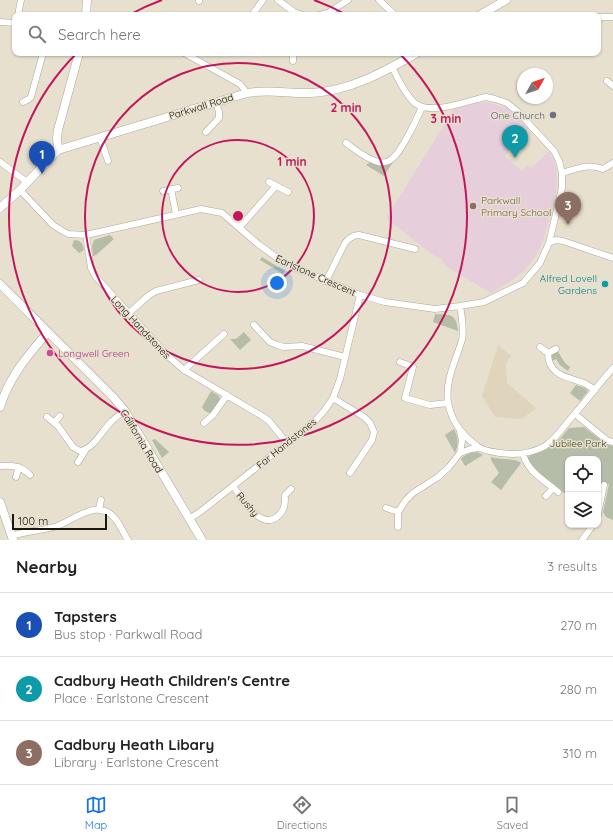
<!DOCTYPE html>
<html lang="en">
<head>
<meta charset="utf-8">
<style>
	body { margin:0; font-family:Quicksand,sans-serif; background:#f2f2f2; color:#222 }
	.controls { position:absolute; right:12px; bottom:12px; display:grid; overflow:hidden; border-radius:8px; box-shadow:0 1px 3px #0004 }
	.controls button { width:36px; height:36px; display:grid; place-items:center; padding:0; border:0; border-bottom:1px solid #e0e0e0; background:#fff; color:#222; font:20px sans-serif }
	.compass { position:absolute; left:517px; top:68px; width:36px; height:36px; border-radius:50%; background:#fff; box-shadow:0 1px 3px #0004; rotate:50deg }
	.scale { position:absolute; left:12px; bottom:10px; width:95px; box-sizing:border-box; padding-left:4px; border:2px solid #1a1711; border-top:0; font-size:11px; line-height:14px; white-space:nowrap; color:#1a1711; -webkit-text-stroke:3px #e7e0ce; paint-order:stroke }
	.you { position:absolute; left:277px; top:283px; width:14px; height:14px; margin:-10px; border:3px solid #fff; border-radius:50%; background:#1a73e8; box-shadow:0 0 0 6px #1a73e833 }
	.badge { display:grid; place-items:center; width:26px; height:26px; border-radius:50%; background:#1a73e8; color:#fff; font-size:13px; font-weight:700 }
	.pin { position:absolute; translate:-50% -33px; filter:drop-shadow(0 1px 2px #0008) }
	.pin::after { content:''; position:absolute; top:21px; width:14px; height:12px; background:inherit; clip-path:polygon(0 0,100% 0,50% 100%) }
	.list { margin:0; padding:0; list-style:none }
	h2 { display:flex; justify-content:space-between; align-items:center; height:52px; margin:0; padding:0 16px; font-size:17px }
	h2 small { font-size:13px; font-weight:400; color:#767676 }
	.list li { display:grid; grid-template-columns:26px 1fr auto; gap:12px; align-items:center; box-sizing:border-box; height:64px; padding:0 16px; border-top:1px solid #e0e0e0 }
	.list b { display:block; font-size:15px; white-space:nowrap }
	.list p { margin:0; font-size:13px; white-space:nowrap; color:#767676 }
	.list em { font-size:13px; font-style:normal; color:#767676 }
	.icon { flex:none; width:22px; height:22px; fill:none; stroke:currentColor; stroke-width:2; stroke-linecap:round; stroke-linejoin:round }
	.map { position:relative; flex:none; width:613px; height:540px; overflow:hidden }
	.search { position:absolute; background:#fff; box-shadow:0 1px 3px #0004; left:12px; right:12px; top:12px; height:44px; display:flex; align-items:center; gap:10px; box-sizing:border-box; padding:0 14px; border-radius:8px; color:#767676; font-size:15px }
	.sheet { height:244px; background:#fff }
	nav { display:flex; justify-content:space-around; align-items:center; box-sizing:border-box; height:56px; border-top:1px solid #e0e0e0; background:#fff; font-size:11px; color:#767676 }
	nav a { display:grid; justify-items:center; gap:2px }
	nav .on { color:#1a73e8 }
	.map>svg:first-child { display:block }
</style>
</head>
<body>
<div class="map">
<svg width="613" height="540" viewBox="0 0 613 540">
	<rect width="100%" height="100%" fill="#e7e0ce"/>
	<path fill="#ded5bc" d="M498 345 511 356 506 363 507 383 536 408 533 411 521 419 495 417 482 396Z"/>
	<path fill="#e6cfdb" d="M487 102 507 108 515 114 529 128 505 156 522 171 527 165 531 168 549 151 556 166 557 181 556 193 543 241 536 256 524 271 514 279 491 293 445 266 443 260 430 253 386 218 454 109 477 103Z"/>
	<path fill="#b5bca7" d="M370 162 382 165 393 162 384 176 366 165Z
		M110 235 114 239 96 255 93 256 92 246 94 240Z
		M74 240C81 240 83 244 84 250L79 253 72 246Z
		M262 257 285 271 283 274 260 260Z
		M435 314C451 315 456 313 458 331L433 322Z
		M244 332 251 340 240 350 230 339H236Z
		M557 350 565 363 570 367 568 371 560 365 556 359 552 361V355Z
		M576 385 585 388 588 391 580 401 570 393Z
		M211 391 219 396 220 400 212 412C208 414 204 411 202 407Z
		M584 427 602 441 613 446V520L606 517 603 512 609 484 603 482 598 487V459H568V496L529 465 528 457 530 455C548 452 558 442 569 428Z
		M454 429C458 437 459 444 455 453L445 435Z
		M155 439 169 452 162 458 152 440Z
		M477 452 483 455 465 466 461 459C465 454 470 453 477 452Z
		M491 457C499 460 516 458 521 463L501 490 491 482 499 473 491 460Z"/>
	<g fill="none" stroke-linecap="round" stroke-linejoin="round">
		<g stroke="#afa998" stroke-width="7">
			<path id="minor" d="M278 0 294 12 302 15
				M379 0 395 15
				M199 1V0
				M18 15 21 0
				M252 15 263 0
				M319 15 328 13 348 0
				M598 17H613
				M0 22 15 23
				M184 53 240 84 247 93
				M293 61V53
				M607 81 613 86
				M23 102 29 99 31 97 43 53
				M206 132 219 118V112L216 102
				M100 137 108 161
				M346 143C356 150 366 159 378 162 383 163 389 162 393 158 402 150 417 119 422 107
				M0 162 27 182
				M562 173C576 169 588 163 603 169L613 163
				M269 182 288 192
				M171 189 176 214
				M20 190 53 225 61 230 68 234 86 235 201 209 222 213 258 244 284 263 360 295 385 302 435 309 460 306 484 302 523 283 540 263 549 243 562 188V173L559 161 554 151 518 112 507 103 495 99 486 97C466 101 433 115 416 104 407 98 397 77 392 67
				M163 191 178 188
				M240 227 276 186
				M86 235 91 268 96 277 169 357 184 370 262 416 269 421 287 443
				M549 243 556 240 563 241 613 258
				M326 281 345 243C349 238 353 235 359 235L415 249
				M460 306C462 317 464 329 462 340 456 360 445 380 448 402 451 421 462 435 477 446 483 451 493 452 500 453 515 455 531 454 545 446 556 439 563 427 572 417 586 401 599 384 613 368
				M129 313 148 296 156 291 199 280
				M254 325 270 342 277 345 284 347 302 346 345 357
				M540 347 548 353 556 349
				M548 353C548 376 568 377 584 383 588 385 592 388 595 390
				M400 362 413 367 405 398 430 405 448 403
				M184 370 224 334
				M333 398 364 417 370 423 374 432 372 440 350 473
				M575 414 608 441 613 442
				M47 417 58 426 73 447 80 451C94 449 102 430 112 421 116 417 120 414 125 411
				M54 423 60 416
				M204 423 213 415 227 395
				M460 431 462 441 460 453
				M523 454C528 472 544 480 558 492
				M78 462 85 451
				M0 466C12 465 21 466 30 475
				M16 477 19 467
				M233 486C242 498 260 530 277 517 285 510 285 505 285 495L291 489
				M546 496 553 488
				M386 508 398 512V527
				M99 509 101 500
				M398 512 406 500 413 493 438 477 449 467 460 453 471 449 480 448
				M598 514 604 485
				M189 519 200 512 314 422 324 411 333 398 340 379 360 295
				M11 536C26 531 42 531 57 526 76 519 100 496 117 521 121 527 124 534 128 540
				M582 540 593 525"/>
		</g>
		<g stroke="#afa998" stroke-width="9">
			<path id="tertiary" d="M86 15 87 0
				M480 15 506 0
				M58 150 57 138 58 130 79 53
				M0 208 20 190 58 150 247 93C270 89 288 94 311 93 350 91 384 72 417 53
				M0 284 113 397 125 411 202 540
				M0 407C9 377 28 355 48 332
				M0 502 13 540"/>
		</g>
		<use href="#minor" stroke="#fff" stroke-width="6"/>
		<use href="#tertiary" stroke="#fff" stroke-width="8"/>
	</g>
	<g fill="none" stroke="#c2185b" stroke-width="2">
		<circle cx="238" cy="216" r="76"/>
		<circle cx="238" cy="216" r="153"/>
		<path d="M129 15A229 229 0 0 1 162 0M314 0A229 229 0 0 1 347 15M400 54A229 229 0 1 1 76 54"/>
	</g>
	<circle fill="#6b7280" stroke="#e7e0ce" stroke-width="1.5" cx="553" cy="115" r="4"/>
	<circle fill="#8d6e63" stroke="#e7e0ce" stroke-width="1.5" cx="473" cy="206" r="4"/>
	<circle fill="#0f9aa8" stroke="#e7e0ce" stroke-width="1.5" cx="605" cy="284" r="4"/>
	<circle fill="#d1479c" stroke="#e7e0ce" stroke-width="1.5" cx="50" cy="353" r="4"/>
	<g text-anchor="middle" stroke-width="3" stroke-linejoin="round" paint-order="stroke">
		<g font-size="10" fill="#1a1711" stroke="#e7e0ce">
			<text transform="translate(201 106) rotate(-17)" y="4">Parkwall Road</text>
			<text transform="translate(316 275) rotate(24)" y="4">Earlstone Crescent</text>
			<text transform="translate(141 327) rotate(47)" y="4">Long Handstones</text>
			<text transform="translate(142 441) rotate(59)" y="4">California Road</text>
			<text transform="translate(286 443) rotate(-39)" y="4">Far Handstones</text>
			<text transform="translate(248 504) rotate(50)" y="4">Rushy</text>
		</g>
		<g font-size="10" fill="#5b616d" stroke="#e7e0ce" text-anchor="end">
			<text x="545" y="119">One Church</text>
		</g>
		<g font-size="10" fill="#785e54" stroke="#e7e0ce" text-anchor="start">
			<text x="481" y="204">Parkwall<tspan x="481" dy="12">Primary School</tspan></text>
		</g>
		<g font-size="10" fill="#0d838f" stroke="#e7e0ce" text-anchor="end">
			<text x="597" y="282">Alfred Lovell<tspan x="597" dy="12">Gardens</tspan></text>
		</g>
		<g font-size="10" fill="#b23c85" stroke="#e7e0ce" text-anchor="start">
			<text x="58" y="357">Longwell Green</text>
		</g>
		<g font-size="10" fill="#3a4514" stroke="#e7e0ce">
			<text x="578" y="447">Jubilee Park</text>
		</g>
	</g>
	<circle cx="238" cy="216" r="6" fill="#c2185b" stroke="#e7e0ce" stroke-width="2"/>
	<g font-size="12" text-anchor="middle" font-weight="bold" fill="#c2185b" stroke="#e7e0ce" stroke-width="3" stroke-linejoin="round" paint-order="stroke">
		<text x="346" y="112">2 min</text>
		<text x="446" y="123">3 min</text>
		<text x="292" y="166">1 min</text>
	</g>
</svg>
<div class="controls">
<button><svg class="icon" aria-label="locate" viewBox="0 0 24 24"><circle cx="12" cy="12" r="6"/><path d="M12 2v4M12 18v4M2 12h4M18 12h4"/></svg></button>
<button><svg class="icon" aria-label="layers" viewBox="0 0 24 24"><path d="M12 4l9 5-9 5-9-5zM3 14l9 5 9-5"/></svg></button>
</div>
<svg class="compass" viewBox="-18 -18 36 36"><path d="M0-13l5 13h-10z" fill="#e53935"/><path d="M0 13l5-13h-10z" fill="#767676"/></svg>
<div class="scale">100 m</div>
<div class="you"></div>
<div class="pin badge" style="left:42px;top:174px;background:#1a4fb4">1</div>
<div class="pin badge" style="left:515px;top:158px;background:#0f9aa8">2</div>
<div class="pin badge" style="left:568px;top:225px;background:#8d6e63">3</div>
<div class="search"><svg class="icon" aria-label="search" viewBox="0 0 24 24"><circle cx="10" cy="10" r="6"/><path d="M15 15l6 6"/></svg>Search here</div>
</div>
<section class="sheet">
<h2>Nearby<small>3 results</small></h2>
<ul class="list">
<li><span class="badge" style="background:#1a4fb4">1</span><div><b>Tapsters</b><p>Bus stop · Parkwall Road</p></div><em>270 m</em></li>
<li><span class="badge" style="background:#0f9aa8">2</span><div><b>Cadbury Heath Children's Centre</b><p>Place · Earlstone Crescent</p></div><em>280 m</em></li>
<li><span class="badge" style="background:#8d6e63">3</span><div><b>Cadbury Heath Libary</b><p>Library · Earlstone Crescent</p></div><em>310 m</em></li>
</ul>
</section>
<nav>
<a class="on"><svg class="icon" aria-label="map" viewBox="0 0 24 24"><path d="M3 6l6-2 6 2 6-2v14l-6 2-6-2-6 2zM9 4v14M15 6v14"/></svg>Map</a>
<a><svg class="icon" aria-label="directions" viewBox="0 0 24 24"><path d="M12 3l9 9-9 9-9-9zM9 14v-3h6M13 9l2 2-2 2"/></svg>Directions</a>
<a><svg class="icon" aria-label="saved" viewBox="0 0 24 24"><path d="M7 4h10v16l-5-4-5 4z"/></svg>Saved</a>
</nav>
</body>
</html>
